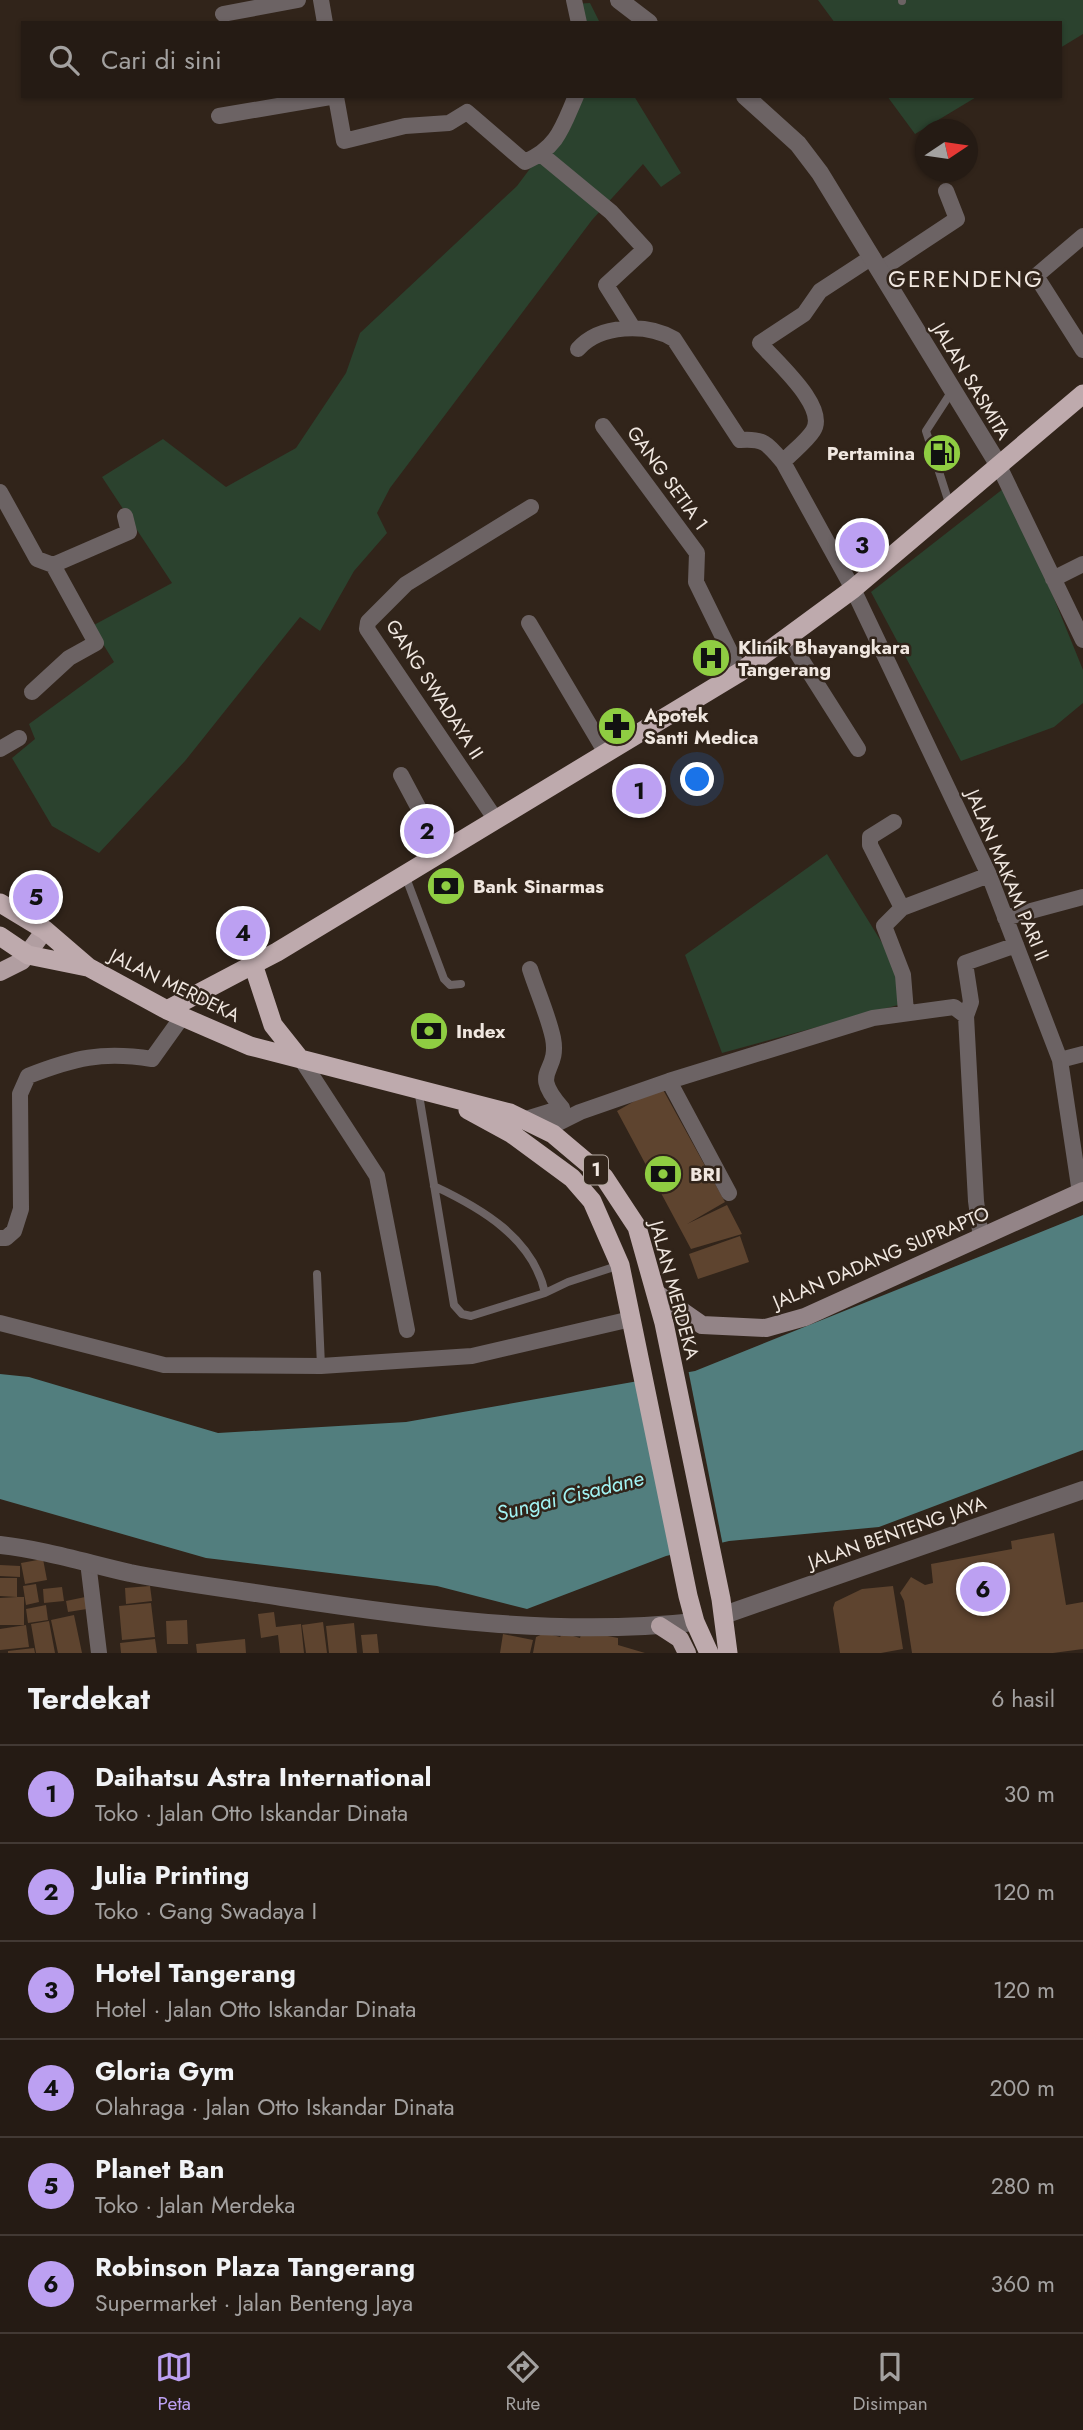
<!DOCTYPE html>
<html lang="id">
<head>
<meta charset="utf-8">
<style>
	body { margin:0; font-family:Jost,sans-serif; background:#2d241d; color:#f1f3f6 }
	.compass { position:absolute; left:915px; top:119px; width:63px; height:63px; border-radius:50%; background:#251b14; box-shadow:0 2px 5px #0004; rotate:77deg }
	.you { position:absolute; left:698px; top:780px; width:24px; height:24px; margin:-18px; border:5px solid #fff; border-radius:50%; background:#1a73e8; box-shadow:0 0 0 10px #1a73e833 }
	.badge { display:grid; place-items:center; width:46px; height:46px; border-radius:50%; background:#bca0f2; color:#111; font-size:23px; font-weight:700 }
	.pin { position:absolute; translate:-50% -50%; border:4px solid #fff; box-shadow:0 2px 7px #0006 }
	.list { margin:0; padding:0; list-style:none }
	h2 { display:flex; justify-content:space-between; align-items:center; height:91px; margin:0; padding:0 28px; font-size:30px }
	h2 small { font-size:23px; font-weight:400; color:#a3a1a0 }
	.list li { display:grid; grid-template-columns:46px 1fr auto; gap:21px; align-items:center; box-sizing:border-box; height:98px; padding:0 28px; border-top:2px solid #423934 }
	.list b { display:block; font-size:26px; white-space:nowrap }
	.list p { margin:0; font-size:23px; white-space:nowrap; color:#a3a1a0 }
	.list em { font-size:23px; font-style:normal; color:#a3a1a0 }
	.icon { flex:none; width:38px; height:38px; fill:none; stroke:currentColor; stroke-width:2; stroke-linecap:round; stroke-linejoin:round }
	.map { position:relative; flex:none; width:1083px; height:1653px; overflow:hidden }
	.search { position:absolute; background:#251b14; box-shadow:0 2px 5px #0004; left:21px; right:21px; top:21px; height:77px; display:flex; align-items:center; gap:18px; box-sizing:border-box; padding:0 24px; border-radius:0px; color:#a3a1a0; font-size:26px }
	.sheet { height:679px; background:#251b14 }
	nav { display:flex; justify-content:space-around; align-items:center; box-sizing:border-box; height:98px; border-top:2px solid #423934; background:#251b14; font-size:19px; color:#a3a1a0 }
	nav a { display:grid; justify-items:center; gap:4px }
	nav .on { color:#bca0f2 }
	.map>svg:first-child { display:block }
</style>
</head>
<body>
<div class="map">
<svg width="1083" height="1653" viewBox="0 0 1083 1653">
	<rect width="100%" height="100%" fill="#31241a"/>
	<path fill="#2b422e" d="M818 0H1083V34L1060 48V23H835Z
		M590 3 600 23H577L573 4Z
		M574 96H634L681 173 661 187 643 164 592 220 390 488 377 513 387 533 354 571 320 631 300 617 185 761 99 853 52 826 12 758 35 739 29 724 114 662 92 626 172 583 102 477 163 439 226 487 296 448 346 373 360 333 517 186 559 130Z
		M887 96H978L915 134Z
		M1008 485 1083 670V703L1054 727 961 761 871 592Z
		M827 854 902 975 898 1005 722 1053 685 955Z"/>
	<path fill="#527e7e" d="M1083 1215V1450L879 1527 729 1541 666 1556 527 1609 437 1586 206 1558 0 1499V1374L29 1377 218 1433 406 1422 695 1371Z"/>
	<path fill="#31241a" d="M688 1369 723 1546 675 1557 640 1378Z"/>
	<path fill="#5e442f" d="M661 1086 725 1202 687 1224 727 1205 742 1234 691 1249 617 1111Z
		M740 1236 749 1262 698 1279 689 1254Z
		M1054 1533 1066 1605 1083 1602V1649L1053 1653H912L904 1601 900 1593 911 1577 925 1585 933 1583 931 1564 1012 1549 1011 1541Z
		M43 1559 47 1580 25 1584 21 1563Z
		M0 1565 20 1566V1577L0 1576Z
		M0 1578H17V1597L0 1596Z
		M36 1584 39 1602 26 1605 23 1586Z
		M150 1586 152 1601 126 1604 125 1588Z
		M893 1586 903 1649 881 1653H840L833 1608 835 1602 862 1589Z
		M62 1587 64 1601 44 1603 43 1589Z
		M90 1596 93 1608 68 1612 66 1601Z
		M18 1597H24V1625H0V1598Z
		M151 1603 155 1637 122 1640 119 1606Z
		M46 1605 48 1620 28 1623 26 1609Z
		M274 1612 276 1627 301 1624 304 1653H280L278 1635 261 1638 258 1614Z
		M74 1615 82 1653H58L51 1620Z
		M187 1620 188 1644H167L166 1621Z
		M49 1621 55 1653H36L31 1624Z
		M323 1622 327 1653H306L302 1625Z
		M354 1623 357 1653H329L326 1626Z
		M26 1625 29 1647 0 1650V1629Z
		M582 1631 618 1638V1645L645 1653H533L536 1637 545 1633 560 1637 563 1633 580 1638Z
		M377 1634 379 1653H363L361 1635Z
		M503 1634 533 1640 530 1653H500Z
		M155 1639 157 1653H121L120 1643Z
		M245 1639 246 1653H197L196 1644Z
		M34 1648 35 1653H8V1651Z"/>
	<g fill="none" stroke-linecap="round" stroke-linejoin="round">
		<path stroke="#6c6364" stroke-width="8" d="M902 0V1
			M950 506 926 431 952 391
			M405 875 444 979 450 985 461 984
			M418 1089 454 1305 462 1314 471 1316 545 1293C533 1238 481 1208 434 1186
			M317 1274 321 1366
			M545 1293 568 1282 620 1265"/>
		<path stroke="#6c6364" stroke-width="16" d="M321 0 325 23
			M574 0 579 23
			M223 14 298 0
			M336 97 344 141 405 126 449 123 467 112 525 162C558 147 562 128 576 96
			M219 116 336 96
			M542 155 611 212 645 249 606 285 633 328
			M1083 236 1036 276 1083 350
			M880 270 957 219 946 191
			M578 349C600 324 647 323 674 339L740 440C764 438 768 444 783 462L853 589 989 875 1060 1060 1080 1193
			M603 426 697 553 696 582 740 672
			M783 462C792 452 806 442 813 431 829 407 775 361 760 343L804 314 820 291 872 257
			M998 464 1083 640
			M0 492 37 559 53 565 129 532 125 516
			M1053 579 1083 564
			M529 623 606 753
			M787 637 858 749
			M32 692 69 658 96 643 53 565
			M0 749 19 738
			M401 775 442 852
			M496 820 367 629 368 622 406 584 531 507
			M894 822 870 837V845L902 908
			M1005 918 1083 897
			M906 1012 903 975 884 926 902 908 989 875
			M966 1016 971 1002 965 963 1016 945
			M301 1059 377 1176 407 1330
			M1060 1060 1083 1054
			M669 1081 729 1193
			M523 1120 562 1108C528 1069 560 1075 553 1038 548 1015 537 991 530 969
			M544 1130 580 1112 669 1081 873 1018 954 1007 966 1016 976 1201 981 1238
			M0 1238H6L14 1231 21 1209 20 1094 28 1076C74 1058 102 1051 152 1059L182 1017
			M0 1323 164 1365 321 1366 472 1356 631 1319
			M88 1562 99 1653"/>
		<path stroke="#6c6364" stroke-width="18" d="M619 0 649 23
			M745 96 798 144 820 173 998 464
			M0 1545C45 1550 86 1563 130 1573 180 1583 232 1589 282 1597 418 1618 557 1637 695 1622
			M724 1615 1083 1490"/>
		<path stroke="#938487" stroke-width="18" d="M656 1293 702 1325 766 1328 805 1317 1083 1191"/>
		<path stroke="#b19ea1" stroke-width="18" d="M0 972 22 961 45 930
			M660 1626 680 1639 687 1653"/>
		<path stroke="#beaaad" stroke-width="19" d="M0 903 45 930 88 967 167 1010 250 1046 510 1113 553 1134 604 1177 637 1227 664 1323 721 1599 728 1653
			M0 936 28 955 87 967
			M253 964 273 1025 300 1059
			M167 1010 277 952 740 672 853 589 1083 394
			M468 1110 512 1134 572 1178 592 1201 620 1265 688 1596 695 1622 709 1653"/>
	</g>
	<defs>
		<g id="fuel-disc" transform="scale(2.0125)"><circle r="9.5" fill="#8fcd42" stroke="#31241a"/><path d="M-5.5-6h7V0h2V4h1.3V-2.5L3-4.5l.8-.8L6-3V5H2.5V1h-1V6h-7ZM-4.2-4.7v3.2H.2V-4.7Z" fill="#111"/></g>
		<g id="hospital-disc" transform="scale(2.0125)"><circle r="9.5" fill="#8fcd42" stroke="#31241a"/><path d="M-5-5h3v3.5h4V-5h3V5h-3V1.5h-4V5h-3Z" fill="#111"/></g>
		<g id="pharmacy-disc" transform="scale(2.0125)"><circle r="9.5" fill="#8fcd42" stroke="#31241a"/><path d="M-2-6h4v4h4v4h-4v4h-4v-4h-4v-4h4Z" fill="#111"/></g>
		<g id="bank-disc" transform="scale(2.0125)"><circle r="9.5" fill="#8fcd42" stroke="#31241a"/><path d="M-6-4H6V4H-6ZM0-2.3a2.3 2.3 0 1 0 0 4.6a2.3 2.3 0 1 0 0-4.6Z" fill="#111"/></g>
	</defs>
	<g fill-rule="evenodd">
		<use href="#fuel-disc" x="942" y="453"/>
		<use href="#hospital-disc" x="711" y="658"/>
		<use href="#pharmacy-disc" x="617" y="726"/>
		<use href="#bank-disc" x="446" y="886"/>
		<use href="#bank-disc" x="429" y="1031"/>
		<use href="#bank-disc" x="663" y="1174"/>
	</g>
	<g text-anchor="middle" stroke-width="5" stroke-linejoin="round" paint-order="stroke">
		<rect fill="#31241a" stroke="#b7aca5" stroke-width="2" x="584" y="1155.5" width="24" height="29" rx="5"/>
		<g font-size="18" font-weight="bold" fill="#f0e7e0">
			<text x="596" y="1176">1</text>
		</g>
		<g font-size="19" fill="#f0e7e0" stroke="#31241a">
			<text transform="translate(972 381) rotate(59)" y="7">JALAN SASMITA</text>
			<text transform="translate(668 478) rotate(54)" y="7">GANG SETIA 1</text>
			<text transform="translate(435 689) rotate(57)" y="7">GANG SWADAYA II</text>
			<text transform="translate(1008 875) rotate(67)" y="7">JALAN MAKAM PARI II</text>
			<text transform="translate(175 985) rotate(26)" y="7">JALAN MERDEKA</text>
			<text transform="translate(881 1257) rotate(-23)" y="7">JALAN DADANG SUPRAPTO</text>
			<text transform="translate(675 1290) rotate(75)" y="7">JALAN MERDEKA</text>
			<text transform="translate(897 1532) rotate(-19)" y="7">JALAN BENTENG JAYA</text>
		</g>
		<g font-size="19" font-weight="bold" fill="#f0e7e0" stroke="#31241a" text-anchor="start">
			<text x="915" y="460" text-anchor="end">Pertamina</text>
			<text x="738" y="654">Klinik Bhayangkara<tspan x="738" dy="22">Tangerang</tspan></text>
			<text x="644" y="722">Apotek<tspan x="644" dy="22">Santi Medica</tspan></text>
			<text x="473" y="893">Bank Sinarmas</text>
			<text x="456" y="1038">Index</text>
			<text x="690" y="1181">BRI</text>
		</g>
		<g font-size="21" font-style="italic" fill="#a2f3f3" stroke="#31241a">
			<text transform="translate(570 1496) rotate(-14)" y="7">Sungai Cisadane</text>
		</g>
		<g font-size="23" letter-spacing="2" fill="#f0e7e0" stroke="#31241a">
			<text x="966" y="287">GERENDENG</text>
		</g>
	</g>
</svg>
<svg class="compass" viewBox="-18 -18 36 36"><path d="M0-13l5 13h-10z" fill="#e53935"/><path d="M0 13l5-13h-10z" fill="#a3a1a0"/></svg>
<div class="you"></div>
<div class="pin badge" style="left:639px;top:791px">1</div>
<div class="pin badge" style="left:427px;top:831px">2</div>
<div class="pin badge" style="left:862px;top:545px">3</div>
<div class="pin badge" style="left:243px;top:933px">4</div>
<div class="pin badge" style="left:36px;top:897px">5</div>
<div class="pin badge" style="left:983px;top:1589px">6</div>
<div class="search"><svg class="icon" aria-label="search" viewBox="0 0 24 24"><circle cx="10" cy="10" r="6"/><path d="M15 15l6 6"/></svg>Cari di sini</div>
</div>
<section class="sheet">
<h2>Terdekat<small>6 hasil</small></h2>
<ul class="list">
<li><span class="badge">1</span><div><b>Daihatsu Astra International</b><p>Toko · Jalan Otto Iskandar Dinata</p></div><em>30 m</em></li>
<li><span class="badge">2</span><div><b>Julia Printing</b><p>Toko · Gang Swadaya I</p></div><em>120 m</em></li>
<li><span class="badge">3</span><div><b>Hotel Tangerang</b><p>Hotel · Jalan Otto Iskandar Dinata</p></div><em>120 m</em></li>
<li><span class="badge">4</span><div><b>Gloria Gym</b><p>Olahraga · Jalan Otto Iskandar Dinata</p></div><em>200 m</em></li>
<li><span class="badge">5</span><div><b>Planet Ban</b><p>Toko · Jalan Merdeka</p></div><em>280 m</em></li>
<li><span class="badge">6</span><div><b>Robinson Plaza Tangerang</b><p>Supermarket · Jalan Benteng Jaya</p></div><em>360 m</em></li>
</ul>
</section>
<nav>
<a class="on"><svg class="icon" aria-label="map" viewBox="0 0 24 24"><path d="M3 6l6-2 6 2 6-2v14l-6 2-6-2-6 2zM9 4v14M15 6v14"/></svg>Peta</a>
<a><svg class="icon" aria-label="directions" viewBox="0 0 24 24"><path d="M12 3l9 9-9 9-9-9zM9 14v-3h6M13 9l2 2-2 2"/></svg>Rute</a>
<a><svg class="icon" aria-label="saved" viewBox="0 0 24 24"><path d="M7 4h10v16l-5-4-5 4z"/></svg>Disimpan</a>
</nav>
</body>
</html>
